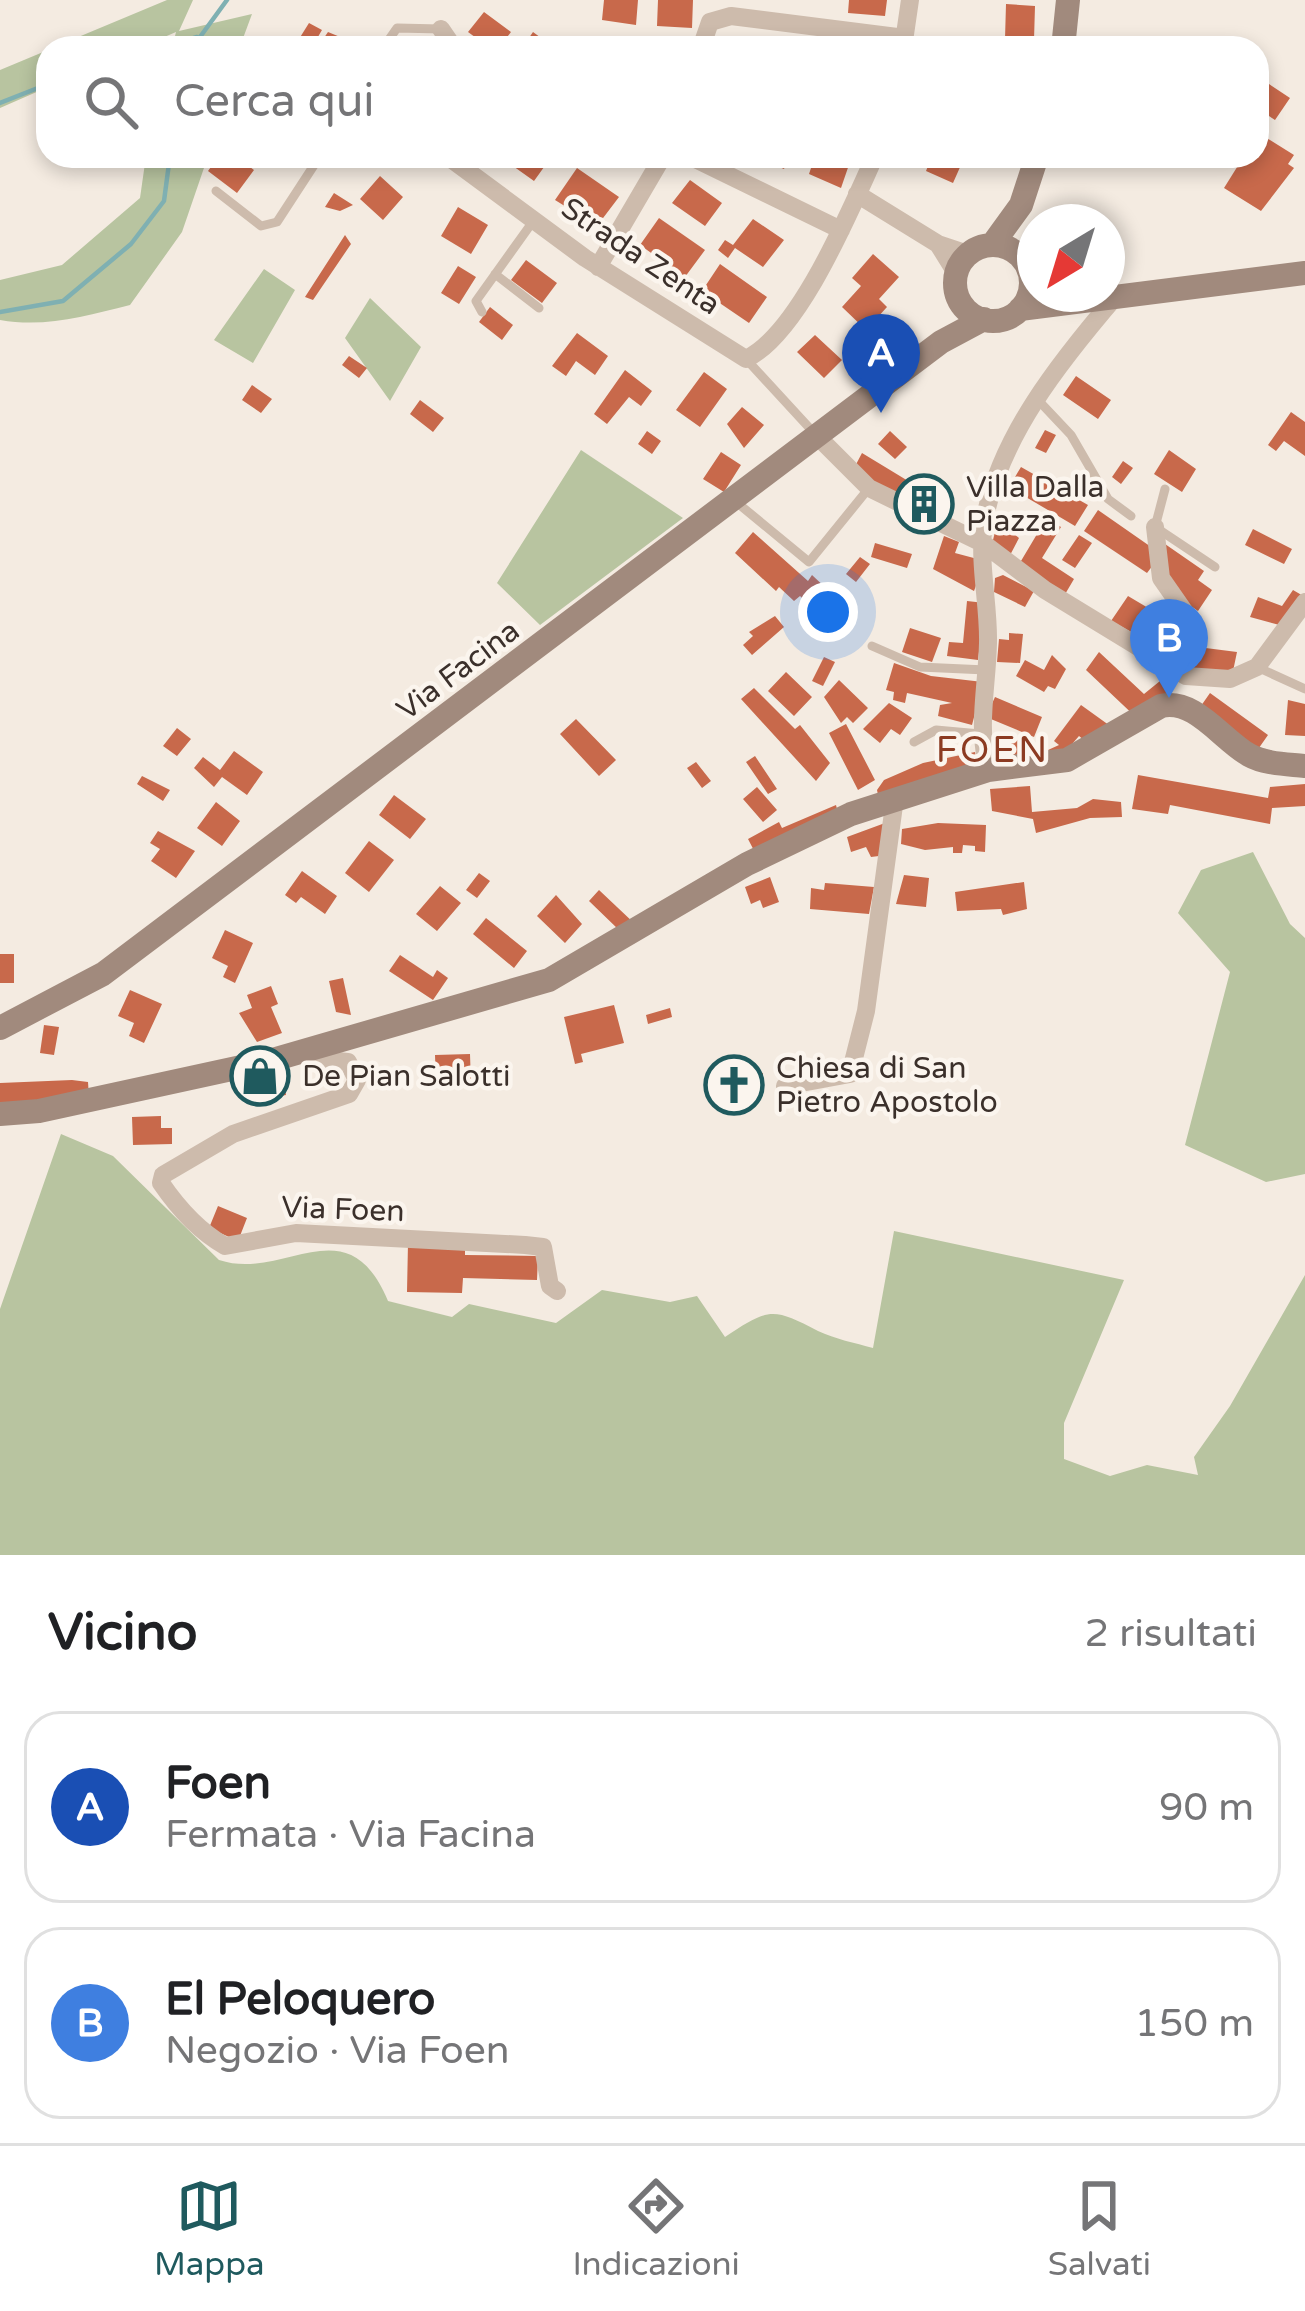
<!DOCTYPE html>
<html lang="it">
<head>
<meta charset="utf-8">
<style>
	body { margin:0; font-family:"Varela Round",sans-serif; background:#f2f2f2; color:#202124 }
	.compass { position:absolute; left:1017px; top:204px; width:108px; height:108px; border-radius:50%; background:#fff; box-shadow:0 6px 18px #0003; rotate:218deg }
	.you { position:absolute; left:828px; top:612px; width:42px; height:42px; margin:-30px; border:9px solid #fff; border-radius:50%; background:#1a73e8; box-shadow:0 0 0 18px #1a73e833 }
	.badge { display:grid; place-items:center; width:78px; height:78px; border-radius:50%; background:#1f5a5e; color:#fff; font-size:39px; font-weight:700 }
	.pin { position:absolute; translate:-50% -99px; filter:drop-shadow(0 3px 6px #0008) }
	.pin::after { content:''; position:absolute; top:63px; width:42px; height:36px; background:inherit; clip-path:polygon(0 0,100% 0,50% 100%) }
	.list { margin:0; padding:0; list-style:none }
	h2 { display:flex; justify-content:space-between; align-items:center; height:156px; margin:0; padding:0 48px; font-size:51px }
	h2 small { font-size:39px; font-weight:400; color:#757577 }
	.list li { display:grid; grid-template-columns:78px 1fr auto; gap:36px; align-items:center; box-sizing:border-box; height:192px; margin:0 24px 24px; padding:0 24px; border:3px solid #e0e0e0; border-radius:36px }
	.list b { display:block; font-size:45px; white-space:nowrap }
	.list p { margin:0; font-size:39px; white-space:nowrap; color:#757577 }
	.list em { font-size:39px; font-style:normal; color:#757577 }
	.icon { flex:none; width:66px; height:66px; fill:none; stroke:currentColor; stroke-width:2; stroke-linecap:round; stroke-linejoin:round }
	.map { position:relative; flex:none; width:1305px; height:1555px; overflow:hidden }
	.search { position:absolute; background:#fff; box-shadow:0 6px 18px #0003; left:36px; right:36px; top:36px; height:132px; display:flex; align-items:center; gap:30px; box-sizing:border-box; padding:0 42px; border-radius:36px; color:#757577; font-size:45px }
	.sheet { height:588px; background:#fff }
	nav { display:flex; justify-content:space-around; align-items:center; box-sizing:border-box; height:168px; border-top:3px solid #e0e0e0; background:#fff; font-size:33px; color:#757577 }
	nav a { display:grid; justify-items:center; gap:6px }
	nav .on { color:#1f5a5e }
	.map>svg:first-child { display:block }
</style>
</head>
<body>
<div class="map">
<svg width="1305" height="1555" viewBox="0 0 1305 1555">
	<rect width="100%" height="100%" fill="#f4ebe1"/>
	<path fill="#b8c4a0" d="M167 0H193L179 31 252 14 242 41 251 48H172L176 32 139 48H52Z
		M48 50V87L0 108V70Z
		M146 156H204L205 165 182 232 130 305C86 316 45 328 0 320V280L62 265 140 198Z
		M264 269 295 290 253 363 214 340Z
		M370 298 421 347 390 401 345 338Z
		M581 450 683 518 540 625 497 583Z
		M1253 852 1290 924 1305 938V1174L1266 1182 1185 1145 1230 972 1178 913 1201 870Z
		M61 1134 113 1156 219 1260C285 1282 347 1203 388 1301L452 1317 469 1304 556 1323 602 1290 670 1302 697 1296 725 1337C769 1308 772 1307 818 1331 835 1339 855 1343 873 1348L894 1231 1124 1280 1064 1423V1459L1110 1476 1147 1465 1198 1475 1194 1457 1230 1406 1305 1275V1555H0V1309Z"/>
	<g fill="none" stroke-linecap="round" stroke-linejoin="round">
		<path stroke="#7fb0b2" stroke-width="4.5" d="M162 48 197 37
			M192 48 227 0
			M0 103 48 84
			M0 312 63 301 131 244 164 201 170 156"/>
	</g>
	<path fill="#c8694b" d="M604 0H638L636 25 602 20Z
		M658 0H693L692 28 657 26Z
		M849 0H887L885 16 848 13Z
		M1006 4 1035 6 1034 40 1005 39Z
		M484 12 511 32 499 48H490L468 32Z
		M309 23 322 30 312 47 299 39Z
		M328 32 345 39 342 43 349 48H317Z
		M533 32 548 43 551 38 564 48H522Z
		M1257 76 1290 98 1275 120 1257 108Z
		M1257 132 1294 155 1288 164 1294 168 1261 211 1224 188 1244 156H1257Z
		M219 156H235L254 170 237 193 208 171Z
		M499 156H552L534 181Z
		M752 156H789L784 169Z
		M815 156H852L841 188 809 174Z
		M932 156H965L953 183 926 171Z
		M577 168 619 197 597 226 555 200Z
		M380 176 403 197 383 220 360 199Z
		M690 180 722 203 705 226 672 203Z
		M334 193 353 205 340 211 325 207Z
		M458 207 488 225 471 254 441 236Z
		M659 218 705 250 685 277 640 245Z
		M753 219 784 240 763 267 735 248 728 258 718 250 725 240 733 245Z
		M345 235 351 244 313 300 305 297Z
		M873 254 899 277 879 299 887 307 866 330 842 307 861 286 852 278Z
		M526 260 557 283 542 303 511 280Z
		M720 264 767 297 749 323 702 291Z
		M458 266 476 277 459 304 441 293Z
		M490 307 513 325 502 340 479 322Z
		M577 333 608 356 595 375 576 361 566 376 552 366Z
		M815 335 842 360 824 378 797 352Z
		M349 356 367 368 359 378 342 365Z
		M625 370 652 391 641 406 629 397 607 424 594 414Z
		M704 372 727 389 700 427 676 410Z
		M1076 376 1111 400 1098 419 1063 395Z
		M252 385 272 399 261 413 242 400Z
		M420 400 444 418 433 432 410 414Z
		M742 407 764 425 744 448 727 424Z
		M1291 412 1305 422V456L1284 441 1276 451 1268 445Z
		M1045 430 1056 435 1046 453 1035 448Z
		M647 431 661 441 652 454 638 444Z
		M890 431 907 447 895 459 878 444Z
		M1169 450 1196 469 1182 492 1154 474Z
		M721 452 741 465 724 492 703 479Z
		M862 453 951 507 944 521 852 472Z
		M1123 461 1133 468 1121 484 1112 477Z
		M1021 467 1088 505 1075 526 1009 487Z
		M1098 510 1154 549 1156 561 1147 573 1084 531Z
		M1046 519 1061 527 1042 558 1074 579 1064 596 1018 566Z
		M998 520 1019 538 1008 559 991 548Z
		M1253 529 1292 549 1284 564 1245 545Z
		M753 532 808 581 812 575 829 591 836 603 823 618 800 596 794 601 779 587 776 591 735 553Z
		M1079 535 1092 543 1075 568 1062 560Z
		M944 536 959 542 955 553 985 561 974 591 933 569Z
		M875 543 912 554 907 568 871 557Z
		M1165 544 1204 571 1198 580 1212 590 1198 611 1181 599 1163 568Z
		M860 557 870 564 856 582 846 574Z
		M1003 575 1034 591 1025 607 994 592 995 578Z
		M1293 590 1305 597 1287 627 1250 617 1258 597 1282 606Z
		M1128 596 1165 618 1150 642 1111 621Z
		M967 601 985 603 978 660 947 656 949 642 963 643Z
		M775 616 784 627 752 655 743 645 753 636 749 632Z
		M910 628 941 638 932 662 902 652Z
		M1009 633 1023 634 1020 663 997 662 999 639 1009 640Z
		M1190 646 1237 652 1232 676 1186 666Z
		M1099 652 1144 694 1160 681 1175 697 1141 722 1086 670Z
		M1052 655 1066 669 1055 689 1048 686 1044 692 1016 676 1025 660 1044 670Z
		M824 657 835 662 823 686 812 681Z
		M894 663 931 676 983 682 972 725 938 716 940 705 952 703 907 693 905 703 893 700 894 692 886 690Z
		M786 672 812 697 794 716 768 691Z
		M839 680 868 708 853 723 847 717 841 723 824 697Z
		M754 688 795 729 800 725 830 763 816 781 741 699Z
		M1210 693 1268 735 1254 755 1196 713Z
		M995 697 1042 717 1034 737 986 717Z
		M1288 700 1305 704V736L1285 735Z
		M889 703 912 718 900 735 891 729 880 743 863 729Z
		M1081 705 1113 728 1101 754 1079 736 1053 766 1048 750 1059 745 1054 741Z
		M576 719 616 760 599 776 560 734Z
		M846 724 875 780 858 790 829 733Z
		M177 728 191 739 177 756 163 746Z
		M1032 738 1036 762 1007 767 1004 742Z
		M234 751 263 772 247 795 222 777 214 787 194 768 203 757 220 770Z
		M975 752 980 780 881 809 877 790 884 780 923 763Z
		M755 756 777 789 768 794 746 762Z
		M696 762 711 781 702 788 687 768Z
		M1138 775 1268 798 1270 787 1305 784V806L1272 808 1270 824 1170 805 1168 814 1132 809Z
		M142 776 170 790 163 801 137 784Z
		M1030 786 1032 812 1077 808 1093 799 1121 802 1122 817 1090 818 1036 833 1033 819 992 811 990 789Z
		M757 787 777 810 763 822 743 799Z
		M394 795 426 819 410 839 379 815Z
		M216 802 240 821 222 846 197 828Z
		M836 805 837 809 761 864 748 839 779 822 782 828Z
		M885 823 887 855 871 857 866 847 851 852 847 837Z
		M938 823 986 825 985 852 975 851V846L963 845 962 853H953V847L925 850 901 844 902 829Z
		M158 831 195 851 176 878 151 861 160 849 150 843Z
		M369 841 394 860 369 892 345 873Z
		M302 871 337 896 325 914 301 897 296 903 285 895Z
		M479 873 490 881 477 898 466 890Z
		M904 875 929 878 926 907 896 904Z
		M770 877 779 902 763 908 760 900 751 904 745 887Z
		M1024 882 1027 909 1003 915 1001 909 957 911 955 892Z
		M825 883 874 887 869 914 810 909 811 888 824 890Z
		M440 886 461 903 437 931 416 914Z
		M599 890 635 924 619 930 589 901Z
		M556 895 582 924 565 943 537 916Z
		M486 918 527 951 514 968 473 934Z
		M225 930 253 943 235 983 223 977 228 966 212 958Z
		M0 954H14V983H0Z
		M400 955 433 977 437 970 448 978 433 1000 389 971Z
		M343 978 351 1015 336 1012 329 981Z
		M271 986 278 1004 271 1007 282 1033 257 1042 239 1013 252 1008 247 995Z
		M130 990 162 1004 144 1043 129 1036 134 1023 118 1016Z
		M614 1005 624 1043 581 1054 583 1062 575 1064 564 1017Z
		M670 1008 672 1017 648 1024 646 1015Z
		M44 1025 59 1027 54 1055 40 1053Z
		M470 1054 471 1084 436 1085 435 1055Z
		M281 1064 286 1095 251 1101 241 1071Z
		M712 1069 763 1073 760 1092 733 1100V1092L707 1087Z
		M72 1080 88 1082 89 1097 0 1106V1083Z
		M161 1116V1128H172V1144L133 1145 132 1117Z
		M218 1206 247 1218 238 1241 209 1228Z
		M408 1243 465 1245V1255L538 1256 537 1280 463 1278 462 1293 407 1292Z"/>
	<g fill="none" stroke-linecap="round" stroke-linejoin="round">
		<path stroke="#cdbbac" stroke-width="9" d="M594 42 656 48
			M383 48 397 28 441 29
			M216 191 261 226 277 222 320 156
			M495 274 539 308
			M482 312 476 301 534 220
			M746 359 815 434
			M1038 400 1071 435 1108 499 1131 516
			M1165 489 1155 527 1215 567
			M735 501 809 562 869 488
			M872 646 920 667 986 670
			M1257 667 1305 689
			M914 742 936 730 980 734"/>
		<path stroke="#cdbbac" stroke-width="18" d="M441 29 454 48
			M701 48 710 22 731 16 905 38
			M903 48 910 0
			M447 156 585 258 746 359C800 333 850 210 875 156
			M689 156 841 230
			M857 194 938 244 968 254
			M938 244 956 273
			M598 267 663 156
			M818 437 869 488 984 544 1045 590 1186 676 1230 679 1257 667 1305 602
			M1155 527 1161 578 1184 611 1180 659 1186 676
			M988 770C977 725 987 688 988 643 989 605 978 561 984 524 997 439 1062 359 1116 296
			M307 1058 348 1062 357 1080 349 1094 233 1134 163 1175 161 1183C178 1208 199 1231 225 1246L296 1233 525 1245 543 1247 550 1286 557 1291
			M785 1086 850 1074 866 1011 895 798"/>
		<path stroke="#a18a7d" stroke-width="24" d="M1063 48 1068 0
			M992 245 1021 205 1037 156
			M955 283a38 38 0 1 1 76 0a38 38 0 1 1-76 0Z
			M1020 309 1305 273
			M0 1028 103 974 941 342 984 319
			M0 1114 39 1111 269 1061 549 980 747 864 851 814 988 770 1067 760 1161 706C1195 698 1221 739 1249 755 1265 764 1287 764 1305 766"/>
	</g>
	<defs>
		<g id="building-ring" transform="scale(3)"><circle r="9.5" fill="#fbf5ee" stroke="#1f5a5e" stroke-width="1.5"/><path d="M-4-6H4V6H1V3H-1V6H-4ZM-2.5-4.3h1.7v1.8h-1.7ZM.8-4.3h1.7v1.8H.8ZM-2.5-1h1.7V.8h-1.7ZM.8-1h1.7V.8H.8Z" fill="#1f5a5e"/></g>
		<g id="shop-ring" transform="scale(3)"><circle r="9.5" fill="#fbf5ee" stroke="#1f5a5e" stroke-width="1.5"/><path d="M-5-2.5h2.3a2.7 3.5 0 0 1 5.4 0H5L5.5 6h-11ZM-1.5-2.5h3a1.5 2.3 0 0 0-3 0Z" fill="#1f5a5e"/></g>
		<g id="church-ring" transform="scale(3)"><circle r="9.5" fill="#fbf5ee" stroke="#1f5a5e" stroke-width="1.5"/><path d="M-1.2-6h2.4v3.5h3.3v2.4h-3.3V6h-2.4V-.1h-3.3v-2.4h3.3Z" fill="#1f5a5e"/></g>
	</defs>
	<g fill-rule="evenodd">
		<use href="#building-ring" x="924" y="504"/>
		<use href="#shop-ring" x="260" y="1076"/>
		<use href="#church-ring" x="734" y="1085"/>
	</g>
	<g text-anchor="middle" stroke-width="9" stroke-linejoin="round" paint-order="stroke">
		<g font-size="30" fill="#3b302b" stroke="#fbf5ee">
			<text transform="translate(641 256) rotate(34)" y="10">Strada Zenta</text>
			<text transform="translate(458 670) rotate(-37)" y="10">Via Facina</text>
			<text transform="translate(343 1209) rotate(2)" y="10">Via Foen</text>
		</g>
		<g font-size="30" fill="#3b302b" stroke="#fbf5ee" text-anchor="start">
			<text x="966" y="497">Villa Dalla<tspan x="966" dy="34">Piazza</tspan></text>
			<text x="776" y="1078">Chiesa di San<tspan x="776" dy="34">Pietro Apostolo</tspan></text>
			<text x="302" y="1086">De Pian Salotti</text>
		</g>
		<g font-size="36" letter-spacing="3" fill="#8c3b22" stroke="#fbf5ee">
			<text x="993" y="762">FOEN</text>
		</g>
	</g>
</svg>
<svg class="compass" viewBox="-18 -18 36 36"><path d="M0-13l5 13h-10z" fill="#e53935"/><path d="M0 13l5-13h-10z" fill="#757577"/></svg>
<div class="you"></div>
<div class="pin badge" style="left:881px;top:413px;background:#1a4fb4">A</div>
<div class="pin badge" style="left:1169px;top:698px;background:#3f7fe0">B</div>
<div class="search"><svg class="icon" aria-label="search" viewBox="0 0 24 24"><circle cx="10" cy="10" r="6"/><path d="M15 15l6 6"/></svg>Cerca qui</div>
</div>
<section class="sheet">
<h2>Vicino<small>2 risultati</small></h2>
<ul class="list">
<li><span class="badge" style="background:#1a4fb4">A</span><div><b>Foen</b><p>Fermata · Via Facina</p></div><em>90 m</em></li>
<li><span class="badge" style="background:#3f7fe0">B</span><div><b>El Peloquero</b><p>Negozio · Via Foen</p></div><em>150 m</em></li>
</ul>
</section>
<nav>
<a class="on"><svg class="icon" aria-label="map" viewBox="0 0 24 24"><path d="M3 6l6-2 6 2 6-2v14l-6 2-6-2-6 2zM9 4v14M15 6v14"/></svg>Mappa</a>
<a><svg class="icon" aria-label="directions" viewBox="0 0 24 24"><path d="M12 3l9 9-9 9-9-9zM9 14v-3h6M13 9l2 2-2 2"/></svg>Indicazioni</a>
<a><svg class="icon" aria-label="saved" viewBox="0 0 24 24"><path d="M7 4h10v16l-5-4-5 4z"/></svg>Salvati</a>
</nav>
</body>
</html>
